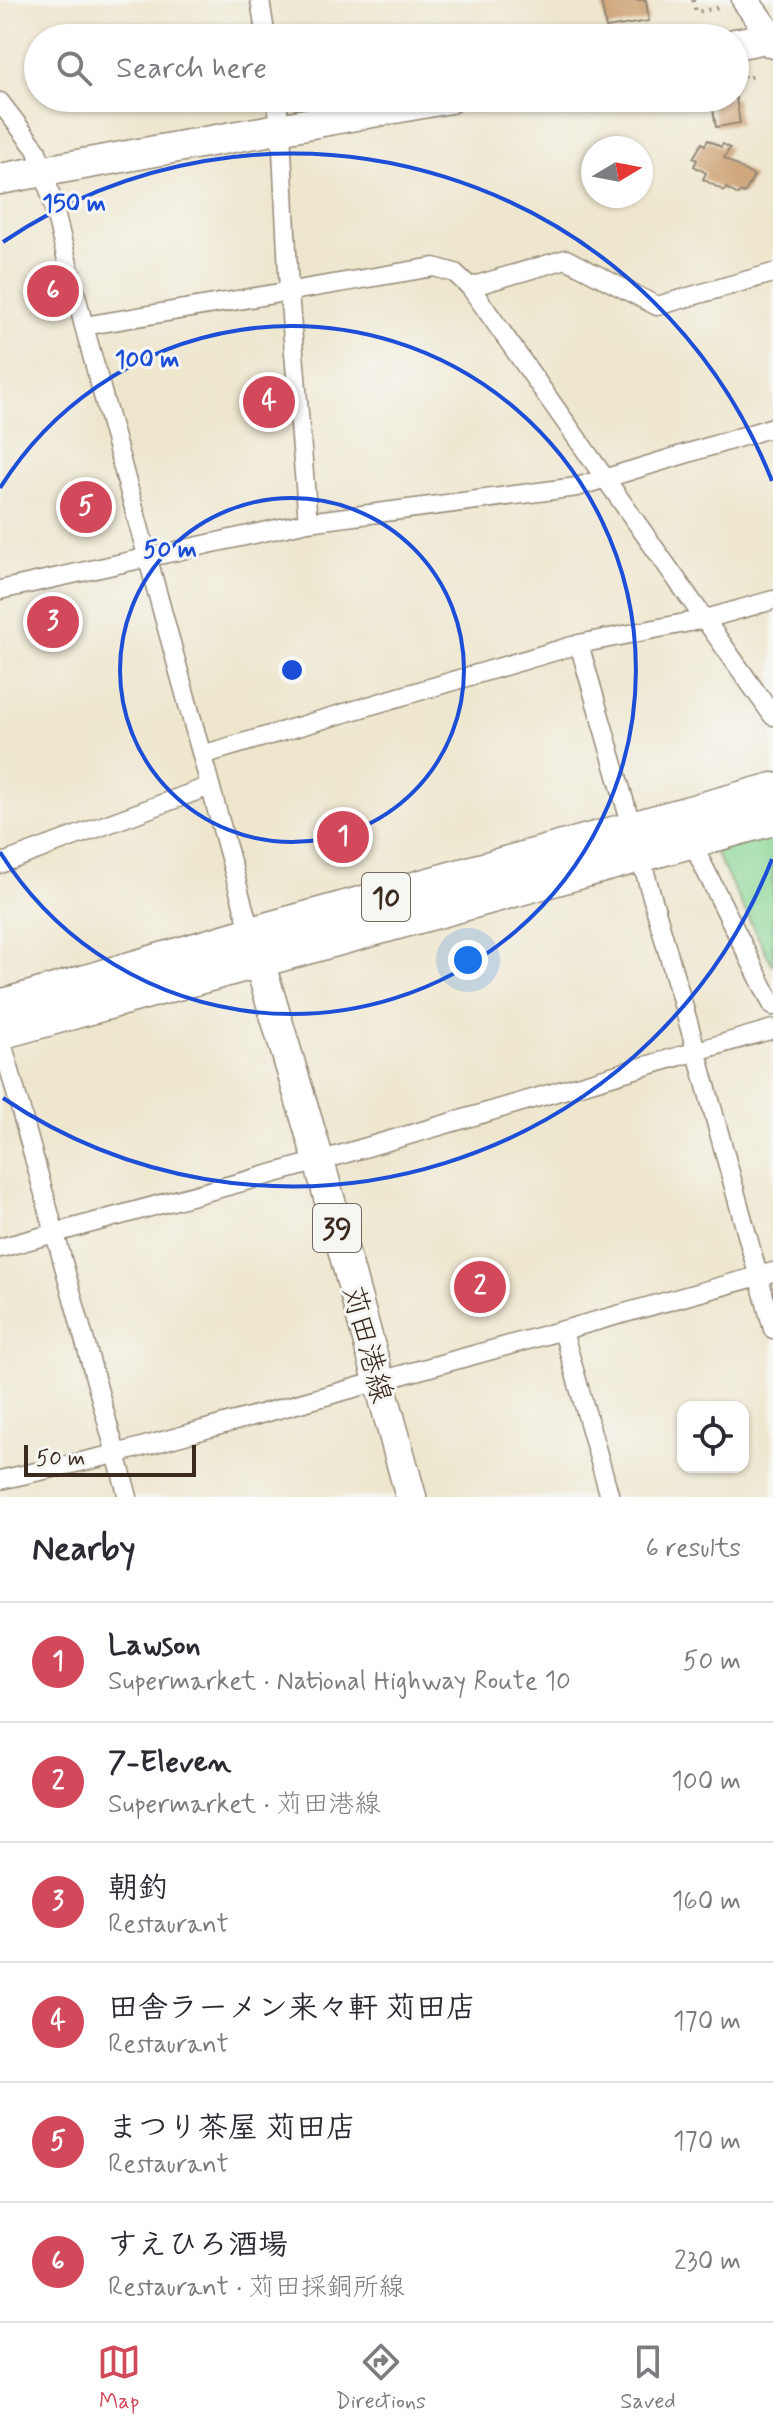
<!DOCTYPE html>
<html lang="en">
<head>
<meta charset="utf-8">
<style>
	body { margin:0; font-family:Mynerve,"Klee One",sans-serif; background:#f7f7f7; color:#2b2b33 }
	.controls { position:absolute; right:24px; bottom:24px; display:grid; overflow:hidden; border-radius:16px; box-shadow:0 2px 6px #0004 }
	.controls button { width:72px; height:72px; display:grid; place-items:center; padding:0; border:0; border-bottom:2px solid #e1e1e2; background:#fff; color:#2b2b33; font:40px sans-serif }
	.compass { position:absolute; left:581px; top:136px; width:72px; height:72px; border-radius:50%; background:#fff; box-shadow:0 2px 6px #0004; rotate:80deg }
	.scale { position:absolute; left:24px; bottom:20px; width:172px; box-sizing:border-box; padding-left:8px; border:4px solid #3b2a1e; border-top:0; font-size:22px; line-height:28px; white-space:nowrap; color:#3b2a1e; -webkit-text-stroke:6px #f6f6f2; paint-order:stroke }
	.you { position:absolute; left:468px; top:960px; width:28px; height:28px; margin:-20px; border:6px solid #fff; border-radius:50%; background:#1a73e8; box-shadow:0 0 0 12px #1a73e833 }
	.badge { display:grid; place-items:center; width:52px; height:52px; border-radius:50%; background:#d1495b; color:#fff; font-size:26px; font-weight:700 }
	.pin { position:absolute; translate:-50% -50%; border:4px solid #fff; box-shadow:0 2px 8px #0006 }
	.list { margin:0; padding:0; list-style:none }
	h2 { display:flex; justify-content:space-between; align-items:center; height:104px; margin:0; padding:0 32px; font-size:34px }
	h2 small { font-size:26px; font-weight:400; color:#7c7c81 }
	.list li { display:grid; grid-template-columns:52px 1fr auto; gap:24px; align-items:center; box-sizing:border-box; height:120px; padding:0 32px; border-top:2px solid #e1e1e2 }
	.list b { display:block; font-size:30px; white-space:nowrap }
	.list p { margin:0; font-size:26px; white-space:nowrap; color:#7c7c81 }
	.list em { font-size:26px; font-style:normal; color:#7c7c81 }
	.icon { flex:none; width:44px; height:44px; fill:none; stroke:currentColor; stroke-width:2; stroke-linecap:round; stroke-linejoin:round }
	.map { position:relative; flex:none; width:773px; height:1497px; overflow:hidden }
	.search { position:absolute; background:#fff; box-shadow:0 2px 6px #0004; left:24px; right:24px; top:24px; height:88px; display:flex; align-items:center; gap:20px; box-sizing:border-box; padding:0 28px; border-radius:44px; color:#7c7c81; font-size:30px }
	.sheet { height:824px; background:#fff }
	nav { display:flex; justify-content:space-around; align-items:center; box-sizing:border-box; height:112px; border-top:2px solid #e1e1e2; background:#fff; font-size:22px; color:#7c7c81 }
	nav a { display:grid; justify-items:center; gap:4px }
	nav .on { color:#d1495b }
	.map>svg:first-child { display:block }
</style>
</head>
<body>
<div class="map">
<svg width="773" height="1497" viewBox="0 0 773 1497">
	<rect width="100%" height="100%" fill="#f6f6f2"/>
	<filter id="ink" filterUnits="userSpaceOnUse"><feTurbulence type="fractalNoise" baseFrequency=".0125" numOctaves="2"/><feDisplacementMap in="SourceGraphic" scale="16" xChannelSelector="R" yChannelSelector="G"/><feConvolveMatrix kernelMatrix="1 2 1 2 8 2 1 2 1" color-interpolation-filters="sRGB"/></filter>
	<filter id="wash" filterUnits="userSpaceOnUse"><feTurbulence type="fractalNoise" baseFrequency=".006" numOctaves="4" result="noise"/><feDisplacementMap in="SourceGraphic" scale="32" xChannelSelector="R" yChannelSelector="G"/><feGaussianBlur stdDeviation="1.8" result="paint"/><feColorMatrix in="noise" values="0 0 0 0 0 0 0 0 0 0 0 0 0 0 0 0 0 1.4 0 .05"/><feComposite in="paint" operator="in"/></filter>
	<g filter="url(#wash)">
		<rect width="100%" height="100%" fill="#eee6cd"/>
		<path fill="#8bd795" stroke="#63805a" stroke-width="2" d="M773 837V966L715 852Z"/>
		<g id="blocks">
			<path fill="#cda275" d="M601 0H646L649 21 606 28Z
				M711 98H736L740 123 716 127Z
				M708 140 721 147 723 144 730 148 724 158 754 176 744 194 740 192 738 195 726 188 724 191 703 179 706 173 694 166 697 160 693 158 702 143 705 145Z"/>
		</g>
	</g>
	<g filter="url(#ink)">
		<use href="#blocks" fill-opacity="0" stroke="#948876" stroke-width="2"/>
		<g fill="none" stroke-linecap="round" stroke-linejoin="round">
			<g stroke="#948876" stroke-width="21">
				<path id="street" d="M260 0 266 38
					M276 98 281 130 289 292 308 522
					M0 102 36 149 44 170 84 326 252 938
					M470 287 566 259 657 306 773 273
					M84 326 434 267 455 273 470 287 773 716
					M0 590 308 522 577 487 773 427
					M579 644 697 1053 773 1329
					M202 755 579 644 705 619 773 600
					M690 839 773 1006
					M0 864 210 786
					M0 1035 128 1497
					M0 1248 319 1161 773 1029
					M563 1331 610 1497
					M0 1480 116 1454 773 1272"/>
			</g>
			<g stroke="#948876" stroke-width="29">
				<path id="secondary" d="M745 0 772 37"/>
			</g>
			<g stroke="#948876" stroke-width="33">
				<path id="primary" d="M735 44 772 37 773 43
					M0 179 450 98
					M259 961 319 1161 411 1497"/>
			</g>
			<g stroke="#948876" stroke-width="37">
				<path id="highway" d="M0 1007 251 934 773 790
					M0 1032 773 818"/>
			</g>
			<path stroke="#948876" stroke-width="4" stroke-dasharray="2 6" stroke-linecap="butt" d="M693 0 696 12 723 7
				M738 70 745 78 753 77"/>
			<use href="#street" stroke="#fff" stroke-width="18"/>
			<use href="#secondary" stroke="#fff" stroke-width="26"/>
			<use href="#primary" stroke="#fff" stroke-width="30"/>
			<use href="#highway" stroke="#fff" stroke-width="34"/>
		</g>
	</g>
	<g fill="none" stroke="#1d4ed8" stroke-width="4">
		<circle cx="292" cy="670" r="172"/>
		<path d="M0 488A344 344 0 1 1 0 852"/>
		<path d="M772 859A516 516 0 0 1 3 1098M3 242A516 516 0 0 1 772 481"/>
	</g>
	<g text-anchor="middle" stroke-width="6" stroke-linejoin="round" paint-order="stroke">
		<g fill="#f6f6f2" stroke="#73675e" stroke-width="2">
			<rect x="362" y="873" width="48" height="48" rx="6"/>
			<rect x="313" y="1204" width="48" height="48" rx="6"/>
		</g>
		<g font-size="28" font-weight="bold" fill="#3b2a1e">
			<text x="386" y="907">10</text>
			<text x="337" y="1238">39</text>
		</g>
		<g font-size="30" fill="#3b2a1e" stroke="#f6f6f2">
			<text transform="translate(368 1344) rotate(75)" y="10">苅田港線</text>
		</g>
	</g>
	<circle cx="292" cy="670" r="12" fill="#1d4ed8" stroke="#f6f6f2" stroke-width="4"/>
	<g font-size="24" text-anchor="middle" font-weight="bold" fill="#1d4ed8" stroke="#f6f6f2" stroke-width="6" stroke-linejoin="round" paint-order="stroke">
		<text x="74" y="211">150 m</text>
		<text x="147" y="367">100 m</text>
		<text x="170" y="557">50 m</text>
	</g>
</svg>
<div class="controls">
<button><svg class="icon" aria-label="locate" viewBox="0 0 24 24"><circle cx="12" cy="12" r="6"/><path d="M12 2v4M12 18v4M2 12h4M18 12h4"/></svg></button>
</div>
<svg class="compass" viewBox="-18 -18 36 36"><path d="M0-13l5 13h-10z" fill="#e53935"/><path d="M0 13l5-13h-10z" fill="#7c7c81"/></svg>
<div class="scale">50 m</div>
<div class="you"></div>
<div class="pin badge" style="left:343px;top:837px">1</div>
<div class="pin badge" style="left:480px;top:1287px">2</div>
<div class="pin badge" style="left:53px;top:622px">3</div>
<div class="pin badge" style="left:269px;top:402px">4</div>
<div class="pin badge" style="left:86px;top:507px">5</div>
<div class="pin badge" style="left:53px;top:291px">6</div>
<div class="search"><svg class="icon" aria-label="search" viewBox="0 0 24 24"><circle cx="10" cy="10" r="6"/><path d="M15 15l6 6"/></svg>Search here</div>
</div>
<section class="sheet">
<h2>Nearby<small>6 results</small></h2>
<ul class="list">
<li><span class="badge">1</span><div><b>Lawson</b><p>Supermarket · National Highway Route 10</p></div><em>50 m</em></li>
<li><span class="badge">2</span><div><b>7-Eleven</b><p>Supermarket · 苅田港線</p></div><em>100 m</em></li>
<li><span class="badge">3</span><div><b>朝釣</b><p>Restaurant</p></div><em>160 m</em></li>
<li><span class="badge">4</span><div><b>田舎ラーメン来々軒 苅田店</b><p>Restaurant</p></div><em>170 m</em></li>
<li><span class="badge">5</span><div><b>まつり茶屋 苅田店</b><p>Restaurant</p></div><em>170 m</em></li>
<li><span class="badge">6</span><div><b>すえひろ酒場</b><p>Restaurant · 苅田採銅所線</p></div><em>230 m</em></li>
</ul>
</section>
<nav>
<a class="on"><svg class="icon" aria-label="map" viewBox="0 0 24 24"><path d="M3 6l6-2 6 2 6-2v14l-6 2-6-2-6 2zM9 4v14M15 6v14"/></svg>Map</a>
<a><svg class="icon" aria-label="directions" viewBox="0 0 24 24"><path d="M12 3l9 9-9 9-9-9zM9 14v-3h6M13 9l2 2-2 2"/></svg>Directions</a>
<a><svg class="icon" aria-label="saved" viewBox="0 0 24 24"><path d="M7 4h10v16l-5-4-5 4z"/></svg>Saved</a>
</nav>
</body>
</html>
